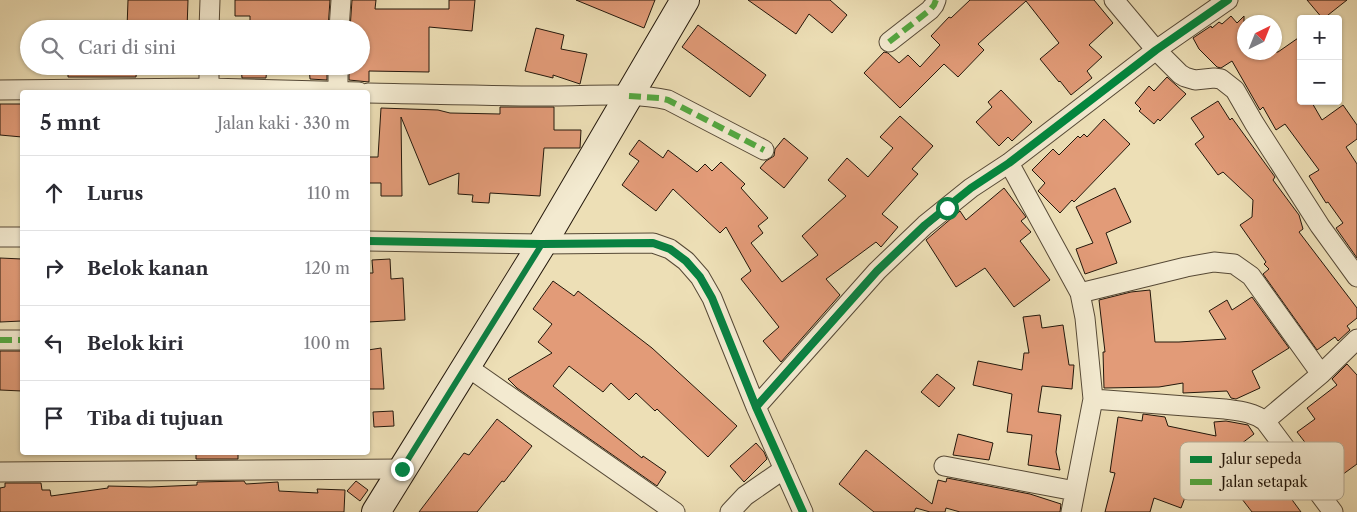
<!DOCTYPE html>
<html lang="id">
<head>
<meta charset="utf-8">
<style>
	body { margin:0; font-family:"Libre Caslon Text",serif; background:#f7f7f7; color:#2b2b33 }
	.controls { position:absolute; right:15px; top:15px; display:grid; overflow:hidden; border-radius:5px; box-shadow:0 1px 4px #0004 }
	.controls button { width:45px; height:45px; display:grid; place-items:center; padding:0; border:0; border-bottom:1px solid #e1e1e2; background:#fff; color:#2b2b33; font:25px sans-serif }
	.compass { position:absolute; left:1237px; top:15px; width:45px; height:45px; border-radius:50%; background:#fff; box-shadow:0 1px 4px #0004; rotate:43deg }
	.stop { position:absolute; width:15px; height:15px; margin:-11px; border:4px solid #0b8043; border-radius:50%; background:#fff }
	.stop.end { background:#0b8043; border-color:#fff; box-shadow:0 1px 5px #0008 }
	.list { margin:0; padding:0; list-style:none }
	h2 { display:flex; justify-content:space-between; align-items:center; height:65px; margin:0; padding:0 20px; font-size:21px }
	h2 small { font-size:16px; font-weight:400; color:#7c7c81 }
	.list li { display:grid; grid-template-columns:32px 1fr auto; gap:15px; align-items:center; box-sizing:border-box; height:75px; padding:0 20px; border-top:1px solid #e1e1e2 }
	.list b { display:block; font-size:19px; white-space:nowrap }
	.list em { font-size:16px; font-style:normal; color:#7c7c81 }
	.icon { flex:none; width:28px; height:28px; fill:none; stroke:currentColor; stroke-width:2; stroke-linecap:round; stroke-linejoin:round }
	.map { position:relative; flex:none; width:1357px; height:512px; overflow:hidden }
	.search { position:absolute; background:#fff; box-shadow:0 1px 4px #0004; left:20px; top:20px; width:350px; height:55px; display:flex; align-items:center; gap:12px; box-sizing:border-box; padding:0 18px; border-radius:28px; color:#7c7c81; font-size:19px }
	.panel { position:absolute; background:#fff; box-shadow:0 1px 4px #0004; left:20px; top:90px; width:350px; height:365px; border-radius:5px }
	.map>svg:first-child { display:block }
</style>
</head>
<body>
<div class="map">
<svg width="1357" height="512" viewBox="0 0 1357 512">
	<rect width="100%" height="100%" fill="#eddfb6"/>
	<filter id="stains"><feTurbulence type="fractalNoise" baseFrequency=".004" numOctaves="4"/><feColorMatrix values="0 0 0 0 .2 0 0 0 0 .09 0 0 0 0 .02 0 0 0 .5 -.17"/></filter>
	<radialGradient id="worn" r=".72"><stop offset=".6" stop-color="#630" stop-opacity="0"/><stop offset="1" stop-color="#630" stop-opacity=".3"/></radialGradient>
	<path fill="#e29b78" stroke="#23170b" d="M128 0H188L187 29 127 28Z
		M235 0H330L328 29 250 27V16H235Z
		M352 0H376L375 9H449V0H475L472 31 429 27V72L369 71V82L349 80V66H361V29H350Z
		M576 0H655L644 28Z
		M748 0H830L847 15 832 33 809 14 796 34Z
		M970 0H1094L1113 23 1089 45 1102 57 1087 71 1092 78 1071 95 1060 81 1059 82 1040 59 1059 43 1026 1 978 44 984 50 958 77 944 64 900 108 864 73 884 52 888 53 899 63 908 55 920 67 940 45 931 36 949 17 951 18Z
		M1307 0H1347L1323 19Z
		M1231 16 1237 23 1244 16V52H1278L1301 36V101H1311L1322 120 1343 105 1357 125V139L1346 147 1357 164V258L1336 228 1343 223 1328 202 1326 203 1309 176 1319 170 1285 124 1276 130 1263 107 1260 110 1232 61 1221 68 1217 67 1199 49 1193 38 1211 26 1212 28 1219 22 1222 24Z
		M698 25 766 75 750 97 682 47Z
		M536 28 564 35 561 49 587 54 580 84 553 75V78L525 71Z
		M68 66H137L136 77H68Z
		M241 66H267L266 78H242Z
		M309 66H327V80L310 79Z
		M1167 77 1186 94 1160 121 1158 119 1154 124 1139 111 1141 109 1135 103 1149 86 1154 91Z
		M1001 90 1032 122 1012 141 1008 137 999 146 976 122 992 107 988 102Z
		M1218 101 1230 120 1232 118 1275 177 1273 180 1299 215 1303 229 1299 232 1357 308V318L1347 326 1350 330 1338 341 1335 337 1317 350 1263 274 1269 269 1264 264 1266 262 1240 225 1252 217 1253 200 1223 172 1218 175 1195 144 1204 137 1191 118Z
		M0 104H22V137L0 135Z
		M500 107H554V130H581L580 148H544L540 196 490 193 489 203 472 202 473 195 458 194 459 173 429 185 401 117 402 196H381V183H368V157H378L381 108 438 110 450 113 500 114Z
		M900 116 933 146 912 169 918 174 882 214 898 227 881 247 876 242 826 279 840 295 781 362 763 341 779 327 741 279 751 271 726 227 720 233 673 189 656 211 622 185 639 161 629 154 639 140 663 158 668 150 697 172 705 164 712 171 721 162 745 184 741 188 768 218 758 226 763 233 751 243 782 282 818 255 802 236 846 196 828 180 847 158 868 177 893 148 880 137Z
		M1104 119 1130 144 1074 202 1072 200 1060 213 1038 191 1045 183 1032 170 1053 149 1059 155 1078 136 1080 138 1084 134 1087 137Z
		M784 138 808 158 784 188 760 168 766 161 774 156 775 149Z
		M1004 188 1023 213 1026 217 1021 221 1031 232 1020 241 1050 280 1014 307 985 268 956 287 926 240 960 211 966 220Z
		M1115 188 1131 222 1106 233 1117 263 1085 274 1076 249 1093 243 1076 207Z
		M0 258 22 259V321L0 322Z
		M390 259 391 279 403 278 405 320 368 322V273H373L372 260Z
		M553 281 574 296 578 291 652 348 737 426 708 457 657 409 655 411 636 393 629 400 611 383 603 392 569 366 553 386 642 458 643 456 666 472 657 486 517 388 508 379 552 353 538 342 552 324 533 309Z
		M1150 290 1155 342H1179L1226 339 1209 311 1227 300 1232 310 1252 297 1289 348 1252 371 1260 388 1236 399 1231 398 1227 391 1183 393V383L1159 387 1104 388 1103 352H1105L1099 300 1131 292Z
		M1040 315 1042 328 1063 325 1069 365H1074L1072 389 1042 386 1038 412 1061 415 1056 452 1060 470 1028 465 1032 435 1007 432 1012 394 973 385 978 361 1022 370 1024 353H1029L1023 317Z
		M381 348 384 389H368V350Z
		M0 351H22V391L0 390Z
		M1347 364 1357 375V464L1335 480 1315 453 1314 454 1297 432 1315 419 1307 408 1337 385 1332 379Z
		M937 374 955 388 939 407 921 392Z
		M393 411 394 426 374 427 373 412Z
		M1143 414 1165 417 1168 426 1216 436 1214 422 1226 421 1248 425 1254 434 1237 447 1258 474 1268 467 1301 512H1252L1235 490 1239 488 1223 467 1192 461 1186 481V495L1181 508 1154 498 1150 512H1105L1115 473 1110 472 1118 417 1142 421Z
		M497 419 532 446 504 482 502 481 477 512H419L464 453 469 455Z
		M958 434 993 443 989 460 953 455Z
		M756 443 764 452 767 459 744 482 730 466Z
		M866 450 932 504 938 480 946 482 947 478 1030 494 1061 504 1060 512H960L946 508 945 512H930L916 508 914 512H874L839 484Z
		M196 452H238V459H196Z
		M244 481 246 484 278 482 279 491 318 493 317 489 345 490 344 512H0V488L5 487V483H41L42 490H50L51 496 108 488V486L150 487 197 485V482Z
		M356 481 368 490 360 501 347 491Z"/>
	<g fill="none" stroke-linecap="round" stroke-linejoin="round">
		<g stroke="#564936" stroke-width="21">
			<path id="minor" d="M1114 0 1156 50 1180 74 1185 77 1195 80 1214 78 1221 79 1235 90 1254 123 1320 226 1357 277
				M209 29 210 0
				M339 29 341 0
				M889 42 930 10 934 5 936 0
				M209 88V66
				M0 90 209 88 359 92
				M338 92V66
				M368 93C430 94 492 96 554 96 589 96 634 92 668 100L764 150
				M1009 163 1080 293 1085 318 1093 399 1071 512
				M0 237H22
				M368 241 542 244 653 243 670 249 686 261 700 277 712 298 756 407 803 512
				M1080 293 1186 267 1214 262 1234 264 1251 276 1321 374
				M0 340H22
				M466 366 675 512
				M1093 399 1225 409C1240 411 1253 412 1265 421L1333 512
				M756 407 877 271 925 225 971 188 1009 163 1156 50 1228 0
				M1265 421 1321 374 1357 339
				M944 466 1075 491
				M0 472 402 469
				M730 512 745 496 784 469"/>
		</g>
		<g stroke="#23170b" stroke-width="30">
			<path id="secondary" d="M376 512 542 244 685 0"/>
		</g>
		<use href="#minor" stroke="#f3ead0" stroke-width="19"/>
		<use href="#secondary" stroke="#f3ead0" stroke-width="28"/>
		<path stroke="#53a941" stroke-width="6" stroke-dasharray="12 6" stroke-linecap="butt" d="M889 42 930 10 934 5 936 0
			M629 96 659 98 668 100 764 150
			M0 340H22"/>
		<g stroke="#f3ead0" stroke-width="11">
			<path id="cycleway" d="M368 241 542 244 653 243 670 249 686 261 700 277 712 298 756 407 803 512
				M756 407 877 271 925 225 971 188 1009 163 1156 50 1228 0"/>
		</g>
		<use href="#cycleway" stroke="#00873e" stroke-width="8"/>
	</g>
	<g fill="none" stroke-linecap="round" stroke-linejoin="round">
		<path stroke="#0b8043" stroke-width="6" d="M402 469 542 244 653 243 670 249 686 261 700 276 712 298 756 407C817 338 875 265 947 208"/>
	</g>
	<rect x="1180" y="442" width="164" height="58" rx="8" fill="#f3ead0" stroke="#b5ab95" stroke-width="1"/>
	<rect x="1190" y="456" width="22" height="7" fill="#00873e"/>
	<rect x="1190" y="479" width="22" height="6" fill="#53a941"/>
	<g font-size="14" fill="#23170b">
		<text x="1221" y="464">Jalur sepeda</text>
		<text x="1221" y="487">Jalan setapak</text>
	</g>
	<rect width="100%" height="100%" filter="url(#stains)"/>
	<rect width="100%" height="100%" fill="url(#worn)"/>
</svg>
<div class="controls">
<button>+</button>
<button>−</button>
</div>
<svg class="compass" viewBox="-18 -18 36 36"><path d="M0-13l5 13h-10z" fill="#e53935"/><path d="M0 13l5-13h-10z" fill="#7c7c81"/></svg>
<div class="stop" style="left:947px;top:208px"></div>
<div class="stop end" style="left:402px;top:469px"></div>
<div class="search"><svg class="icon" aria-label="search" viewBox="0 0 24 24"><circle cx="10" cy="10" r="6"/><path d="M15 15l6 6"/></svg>Cari di sini</div>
<section class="panel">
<h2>5 mnt<small>Jalan kaki · 330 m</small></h2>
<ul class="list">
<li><svg class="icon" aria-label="ahead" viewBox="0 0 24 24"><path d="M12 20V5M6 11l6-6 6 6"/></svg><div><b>Lurus</b></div><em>110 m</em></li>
<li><svg class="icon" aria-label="right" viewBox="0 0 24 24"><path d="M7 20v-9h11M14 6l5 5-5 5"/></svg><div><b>Belok kanan</b></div><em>120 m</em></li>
<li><svg class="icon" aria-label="left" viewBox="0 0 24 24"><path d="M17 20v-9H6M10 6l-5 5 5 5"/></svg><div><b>Belok kiri</b></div><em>100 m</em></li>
<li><svg class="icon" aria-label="arrive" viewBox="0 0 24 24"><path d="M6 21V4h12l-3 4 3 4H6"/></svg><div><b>Tiba di tujuan</b></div></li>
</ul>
</section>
</div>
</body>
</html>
